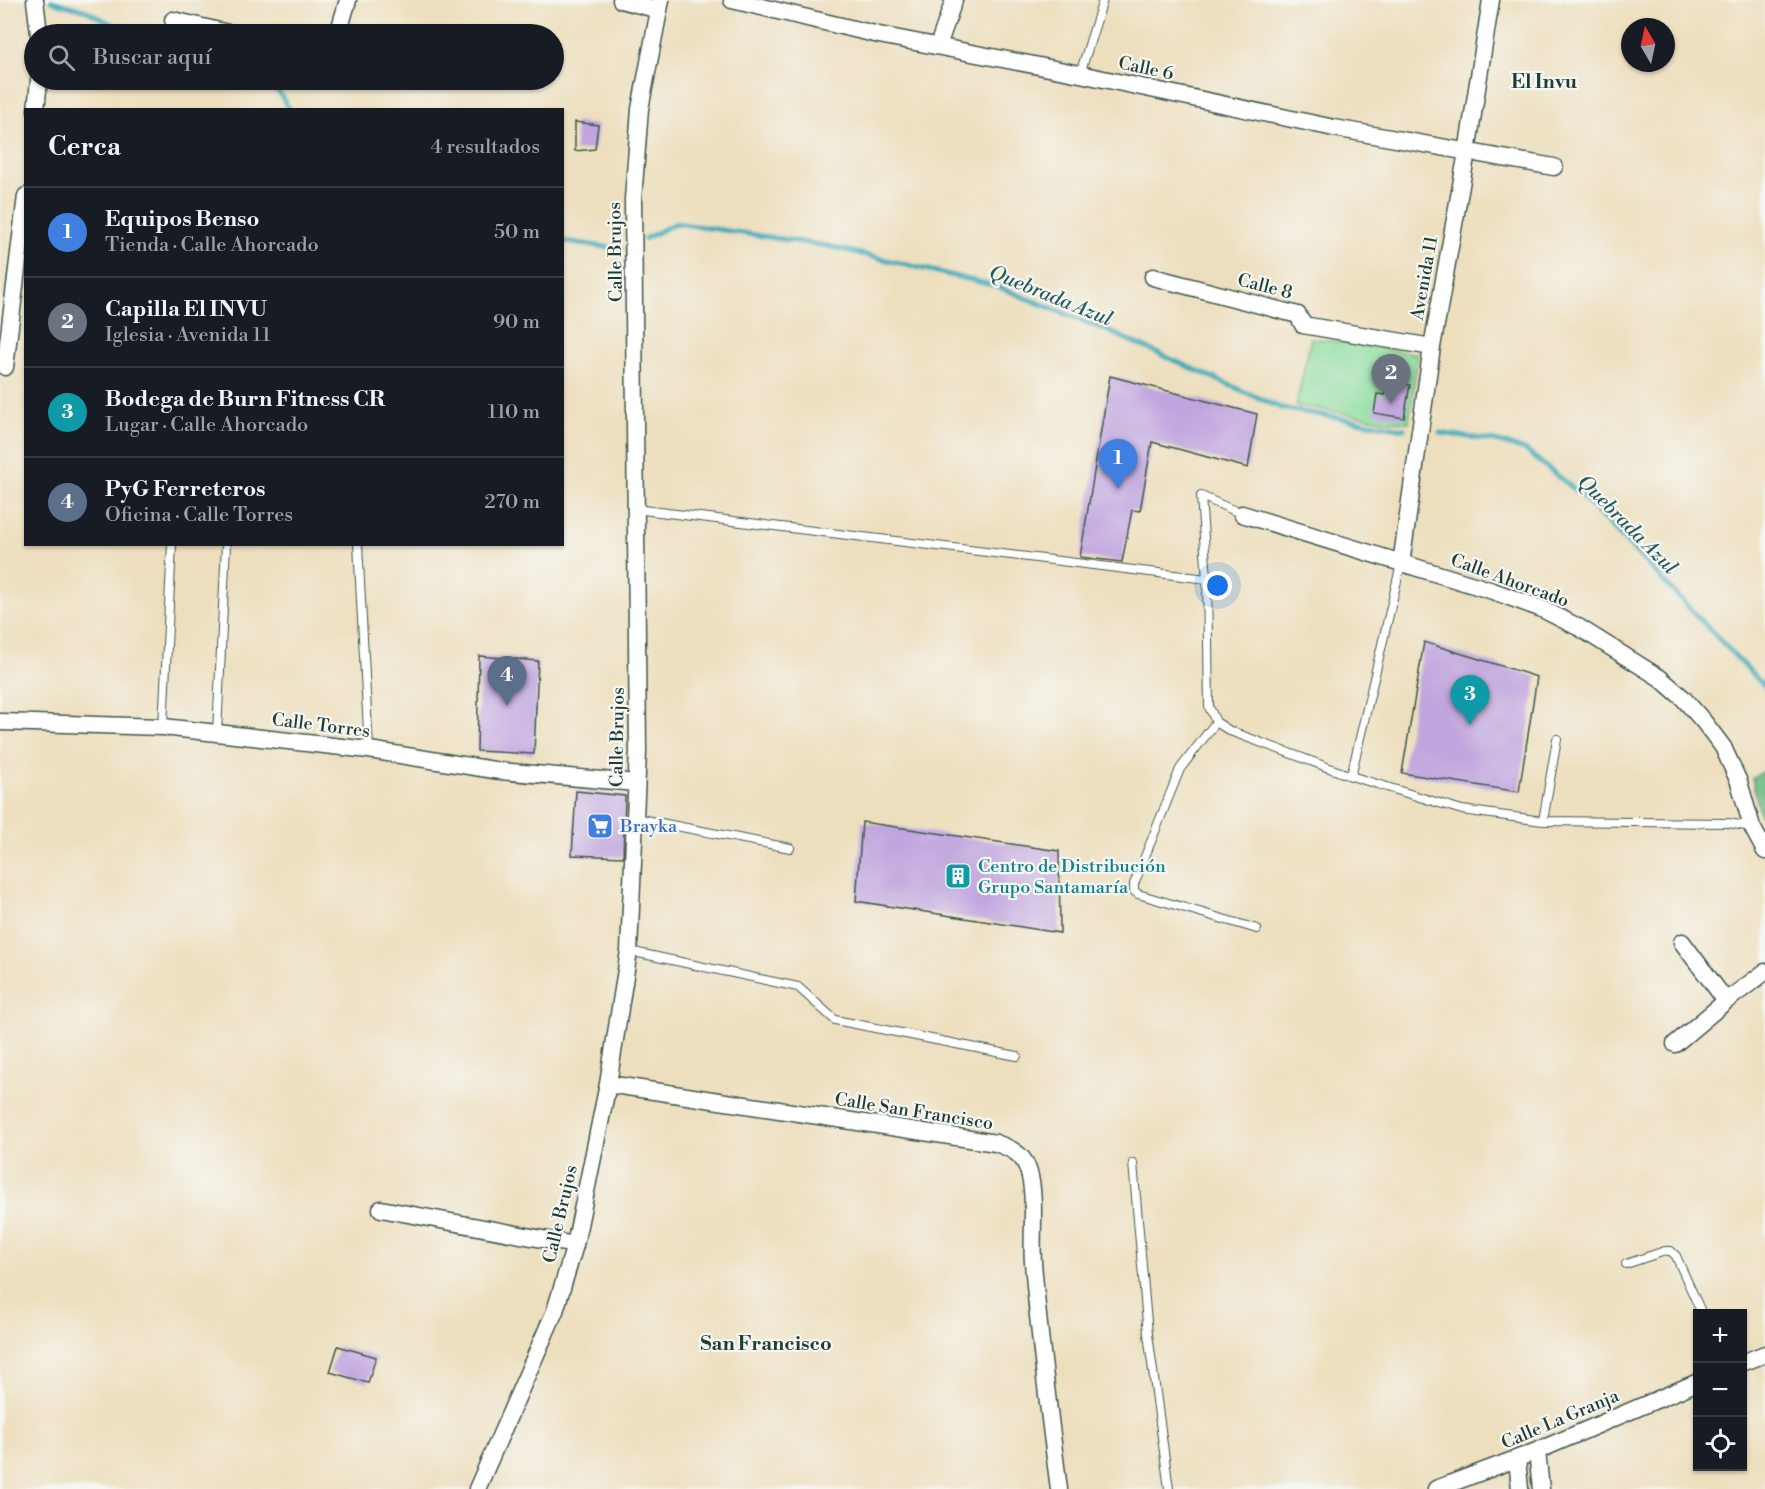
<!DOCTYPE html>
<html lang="es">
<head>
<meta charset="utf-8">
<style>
	body { margin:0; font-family:"Libre Bodoni",serif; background:#242831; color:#f1f3f6 }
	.controls { position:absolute; right:18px; bottom:18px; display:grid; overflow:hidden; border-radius:0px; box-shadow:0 2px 4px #0004 }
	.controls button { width:54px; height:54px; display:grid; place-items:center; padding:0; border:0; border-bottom:2px solid #363941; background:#171b24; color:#f1f3f6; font:30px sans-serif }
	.compass { position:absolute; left:1621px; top:18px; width:54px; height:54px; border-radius:50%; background:#171b24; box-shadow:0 2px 4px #0004; rotate:351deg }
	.you { position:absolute; left:1218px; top:586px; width:21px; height:21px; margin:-15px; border:4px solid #fff; border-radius:50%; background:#1a73e8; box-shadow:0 0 0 9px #1a73e833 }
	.badge { display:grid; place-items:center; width:39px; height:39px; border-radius:50%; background:#db2777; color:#fff; font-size:20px; font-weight:700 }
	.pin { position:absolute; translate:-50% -50px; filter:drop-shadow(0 2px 3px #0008) }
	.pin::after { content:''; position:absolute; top:32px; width:21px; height:18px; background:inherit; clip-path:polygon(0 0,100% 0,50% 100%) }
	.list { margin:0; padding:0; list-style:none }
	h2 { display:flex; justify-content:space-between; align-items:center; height:78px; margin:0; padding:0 24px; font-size:26px }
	h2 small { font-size:20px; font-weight:400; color:#9ea1a6 }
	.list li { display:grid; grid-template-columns:39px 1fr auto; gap:18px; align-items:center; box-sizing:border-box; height:90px; padding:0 24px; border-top:2px solid #363941 }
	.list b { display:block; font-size:22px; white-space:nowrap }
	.list p { margin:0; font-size:20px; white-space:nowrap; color:#9ea1a6 }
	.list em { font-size:20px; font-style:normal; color:#9ea1a6 }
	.icon { flex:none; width:33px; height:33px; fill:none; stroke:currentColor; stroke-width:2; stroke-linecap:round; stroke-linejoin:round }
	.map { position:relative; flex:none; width:1765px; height:1489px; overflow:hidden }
	.search { position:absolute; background:#171b24; box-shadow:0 2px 4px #0004; left:24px; top:24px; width:540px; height:66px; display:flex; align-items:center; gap:15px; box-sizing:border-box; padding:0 21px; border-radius:33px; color:#9ea1a6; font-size:22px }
	.panel { position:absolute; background:#171b24; box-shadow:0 2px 4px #0004; left:24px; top:108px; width:540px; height:438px; border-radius:0px }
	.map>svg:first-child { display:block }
</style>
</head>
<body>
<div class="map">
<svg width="1765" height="1489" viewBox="0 0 1765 1489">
	<rect width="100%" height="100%" fill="#f6f6f2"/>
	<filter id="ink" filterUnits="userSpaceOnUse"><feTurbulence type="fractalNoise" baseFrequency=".0167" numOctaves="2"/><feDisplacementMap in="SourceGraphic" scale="12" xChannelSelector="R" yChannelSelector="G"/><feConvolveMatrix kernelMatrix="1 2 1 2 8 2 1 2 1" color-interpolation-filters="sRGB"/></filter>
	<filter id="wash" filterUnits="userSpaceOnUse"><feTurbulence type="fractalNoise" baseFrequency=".008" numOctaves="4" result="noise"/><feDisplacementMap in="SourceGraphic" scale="24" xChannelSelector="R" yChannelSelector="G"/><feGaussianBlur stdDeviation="1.35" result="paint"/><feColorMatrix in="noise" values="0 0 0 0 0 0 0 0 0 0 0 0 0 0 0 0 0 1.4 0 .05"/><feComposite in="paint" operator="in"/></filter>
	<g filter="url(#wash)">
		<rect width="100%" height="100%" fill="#eddfbe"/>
		<path fill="#8bdd9d" stroke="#558d68" stroke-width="1.5" d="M1311 338 1418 354 1409 422 1388 421 1296 405Z"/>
		<path fill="#70bc84" stroke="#487c5c" stroke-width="1.5" d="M1765 770V820L1760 815 1752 778Z"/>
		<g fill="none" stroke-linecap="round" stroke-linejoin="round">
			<path stroke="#3aa9b9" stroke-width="5" d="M51 1 87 11 131 34
				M247 80 278 91 290 110
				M644 239 676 223 828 246 996 286 1108 331 1281 408 1404 429
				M562 241 621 249
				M1440 433 1496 441 1525 450 1578 492 1765 687"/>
		</g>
		<g id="blocks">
			<path fill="#c0a5de" d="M575 122 598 125 595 149 575 151Z
				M1110 376 1257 414 1248 468 1152 442 1140 511 1132 510 1122 562 1080 557Z
				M1387 381 1410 385 1404 418 1374 413 1377 394 1385 395Z
				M1424 642 1537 677 1519 792 1402 773Z
				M479 656 538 661 534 754 477 751Z
				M576 791 625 796 623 857 572 855Z
				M862 822 1059 851 1060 933 856 901Z
				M338 1346 376 1357 368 1383 330 1372Z"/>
		</g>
	</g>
	<g filter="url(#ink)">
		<use href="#blocks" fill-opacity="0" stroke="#3e5549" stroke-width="1.5"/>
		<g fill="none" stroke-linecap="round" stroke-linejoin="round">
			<g stroke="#3e5549" stroke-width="10">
				<path id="service" d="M1080 74 1103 0
					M635 509 1207 579
					M1242 514 1201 496 1207 579 1209 707 1216 722 1230 731 1351 776 1462 810 1543 821 1728 823 1752 827
					M358 544 369 750
					M1216 722 1180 769 1134 884V891L1138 894 1257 929
					M163 727 172 544
					M217 733 226 544
					M1351 776 1401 564
					M635 818 790 848
					M1543 821 1557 739
					M629 951 798 987 835 1020 1017 1056
					M1133 1163 1148 1334 1169 1489
					M1626 1264 1665 1251H1671L1676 1256 1702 1314"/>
			</g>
			<g stroke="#3e5549" stroke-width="19">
				<path id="minor" d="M35 0 39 34
					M621 0 659 10
					M732 0 879 35 1080 74 1334 128 1554 167
					M173 20 232 34
					M338 34 348 0
					M938 46 954 0
					M36 110 39 80
					M1153 277 1298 315 1303 325 1432 347
					M5 367 26 196
					M1242 514 1493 591 1542 609 1580 628 1660 678 1683 698 1704 722 1723 747 1739 782 1752 827 1765 851
					M1401 564 1432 347 1467 152 1491 0
					M0 722 163 727 369 750 500 771 636 783
					M1682 942 1726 1001
					M1675 1044 1726 1001 1765 972
					M608 1084 996 1143C1009 1148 1022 1153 1027 1167 1037 1190 1031 1235 1033 1262 1039 1338 1049 1413 1059 1489
					M381 1209 575 1245
					M1742 1363 1765 1354
					M1537 1451 1541 1489
					M1517 1459 1520 1489
					M477 1489 555 1311 575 1245 608 1084 629 951 638 751 633 199 640 109 661 0
					M1436 1489 1537 1451 1698 1382"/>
			</g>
			<use href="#service" stroke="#fff" stroke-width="8"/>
			<use href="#minor" stroke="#fff" stroke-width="16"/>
		</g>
	</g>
	<defs>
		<g id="supermarket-square" transform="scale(1.35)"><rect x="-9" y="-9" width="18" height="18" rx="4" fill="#3f7fe0" stroke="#f6f6f2"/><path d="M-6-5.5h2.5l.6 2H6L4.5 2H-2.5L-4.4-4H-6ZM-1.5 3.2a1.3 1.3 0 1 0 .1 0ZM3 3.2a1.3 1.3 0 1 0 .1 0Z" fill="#fff"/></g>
		<g id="building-square" transform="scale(1.35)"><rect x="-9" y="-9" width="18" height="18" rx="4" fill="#0f9aa8" stroke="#f6f6f2"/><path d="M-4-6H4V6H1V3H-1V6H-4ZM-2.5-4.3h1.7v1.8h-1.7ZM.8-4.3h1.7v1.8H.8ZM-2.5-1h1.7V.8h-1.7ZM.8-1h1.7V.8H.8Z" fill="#fff"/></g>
	</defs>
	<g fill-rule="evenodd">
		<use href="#supermarket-square" x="600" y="826"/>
		<use href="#building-square" x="958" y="876"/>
	</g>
	<g text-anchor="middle" stroke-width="4.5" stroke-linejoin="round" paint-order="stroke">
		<g font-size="18" fill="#1f3d34" stroke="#f6f6f2">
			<text transform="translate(1146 68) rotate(12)" y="6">Calle 6</text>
			<text transform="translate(615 252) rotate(-91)" y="6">Calle Brujos</text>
			<text transform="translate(1424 278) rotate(-80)" y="6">Avenida 11</text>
			<text transform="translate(1265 286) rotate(14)" y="6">Calle 8</text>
			<text transform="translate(1510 580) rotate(20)" y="6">Calle Ahorcado</text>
			<text transform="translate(321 725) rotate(7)" y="6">Calle Torres</text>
			<text transform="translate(617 737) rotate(-89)" y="6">Calle Brujos</text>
			<text transform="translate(914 1111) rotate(9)" y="6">Calle San Francisco</text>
			<text transform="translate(560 1214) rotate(-77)" y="6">Calle Brujos</text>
			<text transform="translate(1560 1419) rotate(-23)" y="6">Calle La Granja</text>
		</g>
		<g font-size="18" fill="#366cbe" stroke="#f6f6f2" text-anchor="start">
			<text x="620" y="832">Brayka</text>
		</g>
		<g font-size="18" fill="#0d838f" stroke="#f6f6f2" text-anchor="start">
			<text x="978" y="872">Centro de Distribución<tspan x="978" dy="21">Grupo Santamaría</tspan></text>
		</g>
		<g font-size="20" font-weight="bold" fill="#1f3d34" stroke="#f6f6f2">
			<text x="1544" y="88">El Invu</text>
			<text x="766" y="1350">San Francisco</text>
		</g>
		<g font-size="20" font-style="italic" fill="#275d5c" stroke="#f6f6f2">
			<text transform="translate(1051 295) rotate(22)" y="7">Quebrada Azul</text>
			<text transform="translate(1628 524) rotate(45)" y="7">Quebrada Azul</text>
		</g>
	</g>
</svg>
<div class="controls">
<button>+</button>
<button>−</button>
<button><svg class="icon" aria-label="locate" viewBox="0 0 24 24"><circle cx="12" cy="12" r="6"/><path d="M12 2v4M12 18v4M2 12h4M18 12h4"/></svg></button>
</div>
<svg class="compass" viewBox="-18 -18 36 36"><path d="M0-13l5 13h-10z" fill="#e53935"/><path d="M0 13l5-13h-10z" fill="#9ea1a6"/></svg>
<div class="you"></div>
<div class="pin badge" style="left:1118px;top:489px;background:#3f7fe0">1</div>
<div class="pin badge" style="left:1391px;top:404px;background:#6b7280">2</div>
<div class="pin badge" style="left:1470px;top:725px;background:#0f9aa8">3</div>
<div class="pin badge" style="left:507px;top:706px;background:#5c6f8a">4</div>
<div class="search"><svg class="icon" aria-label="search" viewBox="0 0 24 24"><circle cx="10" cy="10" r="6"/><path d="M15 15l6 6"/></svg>Buscar aquí</div>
<section class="panel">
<h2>Cerca<small>4 resultados</small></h2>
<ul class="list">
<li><span class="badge" style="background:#3f7fe0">1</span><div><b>Equipos Benso</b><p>Tienda · Calle Ahorcado</p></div><em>50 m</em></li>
<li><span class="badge" style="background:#6b7280">2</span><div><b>Capilla El INVU</b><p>Iglesia · Avenida 11</p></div><em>90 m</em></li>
<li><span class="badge" style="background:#0f9aa8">3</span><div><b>Bodega de Burn Fitness CR</b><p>Lugar · Calle Ahorcado</p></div><em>110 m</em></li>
<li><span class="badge" style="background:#5c6f8a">4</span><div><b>PyG Ferreteros</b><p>Oficina · Calle Torres</p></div><em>270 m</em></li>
</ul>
</section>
</div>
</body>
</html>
